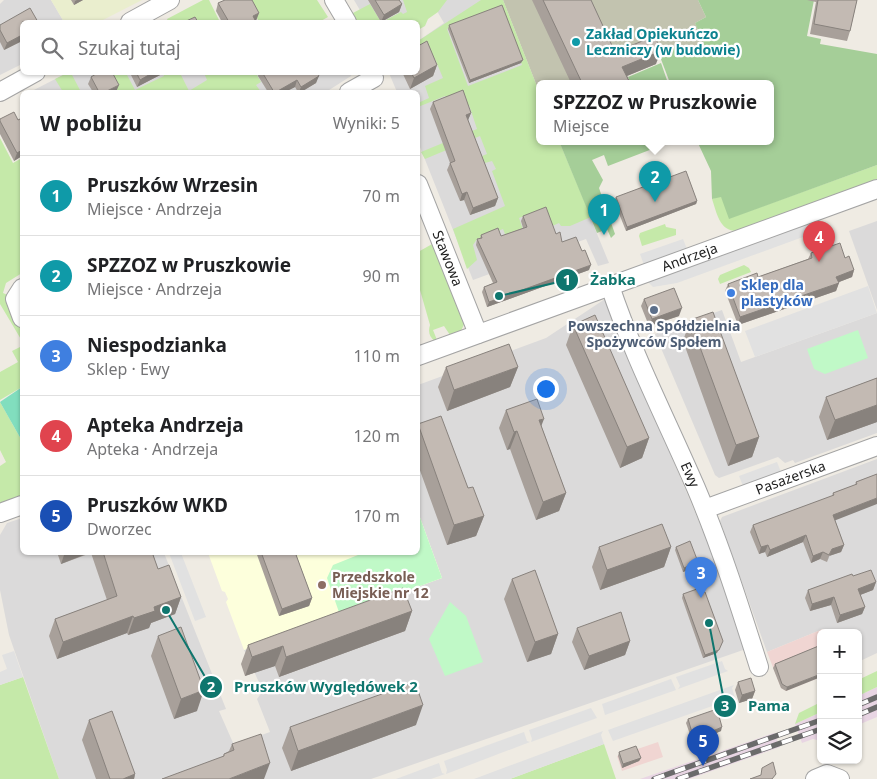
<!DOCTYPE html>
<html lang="pl">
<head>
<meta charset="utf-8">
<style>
	body { margin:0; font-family:"Noto Sans",sans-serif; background:#f2f2f2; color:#202124 }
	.controls { position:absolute; right:15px; bottom:15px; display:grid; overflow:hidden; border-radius:8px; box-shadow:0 1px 4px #0004 }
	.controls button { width:45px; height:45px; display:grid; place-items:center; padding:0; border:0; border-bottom:1px solid #e0e0e0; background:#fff; color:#202124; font:25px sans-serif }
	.you { position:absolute; left:545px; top:388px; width:18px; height:18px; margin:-12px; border:4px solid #fff; border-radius:50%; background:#1a73e8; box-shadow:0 0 0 8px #1a73e833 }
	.badge { display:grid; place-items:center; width:32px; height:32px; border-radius:50%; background:#ea580c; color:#fff; font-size:16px; font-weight:700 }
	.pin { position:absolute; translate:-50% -41px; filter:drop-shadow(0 1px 2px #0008) }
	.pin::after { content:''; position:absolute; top:26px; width:18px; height:15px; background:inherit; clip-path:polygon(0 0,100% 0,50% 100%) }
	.popup { position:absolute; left:536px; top:80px; width:238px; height:65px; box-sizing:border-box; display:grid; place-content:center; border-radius:8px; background:#fff; filter:drop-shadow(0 1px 4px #0005); font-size:16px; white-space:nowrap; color:#757577 }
	.popup b { font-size:19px; color:#202124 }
	.popup::after { content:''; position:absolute; left:50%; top:100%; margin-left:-10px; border:10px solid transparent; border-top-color:#fff }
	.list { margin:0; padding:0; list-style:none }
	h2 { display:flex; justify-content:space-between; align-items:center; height:65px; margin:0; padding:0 20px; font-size:21px }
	h2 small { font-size:16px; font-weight:400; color:#757577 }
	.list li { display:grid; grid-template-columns:32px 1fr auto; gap:15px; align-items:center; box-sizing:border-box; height:80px; padding:0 20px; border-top:1px solid #e0e0e0 }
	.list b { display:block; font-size:19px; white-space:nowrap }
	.list p { margin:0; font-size:16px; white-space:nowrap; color:#757577 }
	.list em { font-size:16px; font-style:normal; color:#757577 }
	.icon { flex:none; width:28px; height:28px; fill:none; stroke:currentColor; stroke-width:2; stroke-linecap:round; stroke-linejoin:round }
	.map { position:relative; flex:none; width:877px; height:779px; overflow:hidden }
	.search { position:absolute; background:#fff; box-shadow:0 1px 4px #0004; left:20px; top:20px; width:400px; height:55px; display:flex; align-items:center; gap:12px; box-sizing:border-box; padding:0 18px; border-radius:8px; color:#757577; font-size:19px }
	.panel { position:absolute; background:#fff; box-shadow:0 1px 4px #0004; left:20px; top:90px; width:400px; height:465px; border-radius:8px }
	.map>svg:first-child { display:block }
</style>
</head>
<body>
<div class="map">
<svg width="877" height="779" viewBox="0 0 877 779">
	<rect width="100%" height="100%" fill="#efebe3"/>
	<path fill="#dbdada" d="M4 0H51L64 22H22V64L0 75V4Z
		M354 0H503L540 94V141H559L609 263 598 266 586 239 473 280 418 142V92H397L389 73 418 72V41L444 23 433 4 404 22H367Z
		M67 73H352L351 76 326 92H30Z
		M877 221V310L849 231Z
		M605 299 730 595 746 649 371 779H59L9 635 0 590V535L7 523 22 518V552L164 553 226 709 219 711 234 745 270 732 257 699 263 691 244 650 442 578 418 512V385L546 338Z
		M722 310 741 362 877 313V433L795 463 793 460 785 463 778 457 719 478 715 475 655 334Z
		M877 459V653L858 662V633H825L823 629 767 652 720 521 722 517Z"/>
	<path fill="#f0d5d2" d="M823 629 825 633H821V677L786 691 781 688 767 652Z
		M658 742 663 757 622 771 617 756Z"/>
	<path fill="#e8d5e3" d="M877 687V717L858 725V696Z
		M821 712V741L813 739 802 743 795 724Z
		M774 733 780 747 689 779H640Z"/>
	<path fill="#fdffdc" d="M418 512 442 578 244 650 226 602 228 599 225 592 222 591 208 553 418 552Z"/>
	<path fill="#c2c3af" d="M503 0H698L706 17 695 23 705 43 696 48 656 46 621 61 630 83H540V94Z"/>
	<path fill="#eaeece" d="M51 0H142L99 22H64Z"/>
	<path fill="#c5e9a9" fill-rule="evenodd" d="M203 0H209L220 22H168L167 19Z
		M248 0H317L328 17 319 22H259Z
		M403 0H447L438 12 428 19 425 26 418 30V22H382L401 12 403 14 407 12Z
		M481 0H503L540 94V141H559L591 217 570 226H561L559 223 550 227 544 208 519 218 533 258 517 264 503 229 477 239 473 245 477 260 467 269 453 229 505 206 492 171 496 169 492 161 485 163 482 156 487 154 480 136 425 159 421 152 477 129 469 105 464 107 447 101 445 96 418 107V103L429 98 425 86 443 78 435 59 428 62 418 54V41ZM500 7 522 65 468 86 447 29Z
		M370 4 381 22H355L351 14Z
		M67 73H71L81 92H63L55 79Z
		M107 73H126L135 90 164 76 163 73H180L189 91 207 80 204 73H261L257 75 261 82 256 85 261 92H117Z
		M0 138 13 163 22 158V273L6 283 3 293 10 296 22 326V341L0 304Z
		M877 165V179L737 231C719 231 717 213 712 199L721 196 730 218Z
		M665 224 666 227 676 229V235L642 246 639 236 640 233Z
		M434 243 465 322 461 331 450 335 444 326 433 330 437 340 435 341C429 337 428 331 430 325L418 283V252Z
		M744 265 749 268 751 272 720 284 718 279 720 275Z
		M20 347 22 351V387L0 400V372L18 362 12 351Z
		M0 402 22 441V497L0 505V466L6 462 0 450Z
		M877 671V687L858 696V680Z
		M23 677 59 779H0V685Z
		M821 695V712L795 724 799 713 819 703 817 697Z
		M604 744 616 779H510Z"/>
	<path fill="#a5ce98" d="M698 0H814L807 36 821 39 820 44 877 54V165L729 219 721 197 712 199 711 171 697 141H770V83H670L656 46 696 48 704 43 695 23 706 17Z
		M661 63 668 83H630L628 77Z
		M559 141H673L608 166 604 155 592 160 603 180 599 188 615 234 611 238 607 229 597 233Z"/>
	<path fill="#c0f9c7" d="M858 330 868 358 825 374 814 369 807 349Z
		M418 512 442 578 340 615 327 578 333 565 363 553 418 552Z
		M450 602 466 616 483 662 445 676 429 639Z"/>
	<path fill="#81debe" d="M22 387V441L0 402Z"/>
	<path fill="#e1e1e1" d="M821 218 819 222 822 230 677 283 653 287 648 282Z
		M683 239 687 249 644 265 640 254Z
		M868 286 877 313 755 357 745 331Z
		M777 462 781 472 743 486 739 476Z
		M169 553H181L206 617 195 621Z
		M14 651 23 677 0 685V672L7 669 2 655Z
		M722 661 725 669 728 671 678 689 680 686 676 677Z
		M671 679 676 690 605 715 602 704Z
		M734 685 732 688 735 698 613 741 608 730Z
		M591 708 597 718 531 742 532 739 529 730Z
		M603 731 601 735 604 744 510 779H474Z
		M524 732 527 741 530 742 446 774 447 770 444 761Z
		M439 763 442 773 445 774 431 779H396Z"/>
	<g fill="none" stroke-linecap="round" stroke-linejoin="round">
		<g stroke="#a4a4a4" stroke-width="20">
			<g id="minor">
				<path d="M334 0 347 22"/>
				<path d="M130 22 170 0"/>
				<path d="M0 92 36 72"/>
				<path d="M349 92 374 78"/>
				<path id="s1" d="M418 184 478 334"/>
				<path id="s2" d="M610 286C633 355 667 421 696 488 721 547 740 607 759 667"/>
				<path d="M22 288 15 299 22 318"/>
				<path id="s3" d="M418 356 877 189"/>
				<path id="s4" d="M705 509 877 446"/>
				<path d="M0 513 22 505"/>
				<path d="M815 779 827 774 840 779"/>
			</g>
		</g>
		<use href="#minor" stroke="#fff" stroke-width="18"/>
		<g stroke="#6b6b6b" stroke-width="5.5">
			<path id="rail" d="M858 705 877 697
				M858 715 877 707
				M654 779 821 720
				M678 779 821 729"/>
		</g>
		<use href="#rail" stroke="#fff" stroke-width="4" stroke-dasharray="11" stroke-linecap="butt"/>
	</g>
	<path fill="#a8a09a" d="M71 0H83L74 5Z
		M368 0H399L402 4 399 12 381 22Z
		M532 0H591L615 52 656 64 627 76 630 83H571Z
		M807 0H857L850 31 847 41 810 34 816 2Z
		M218 3 259 13 255 21 256 22H222L216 11Z
		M22 22V41L4 50 0 42V25Z
		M449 25 521 63 469 83 448 29Z
		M437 65 433 76 410 89 402 72H418Z
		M132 72H163L162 74 137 87 131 75Z
		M259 72H322L318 75 316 83 301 92H298L295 87 285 92H268L258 76Z
		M91 77 116 92H93L88 84Z
		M433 102 471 113 468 120 498 198 495 206 470 215 464 200 460 201 447 170 450 163 430 109Z
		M0 119 18 120 22 156 14 161 0 134Z
		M616 197 697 201 696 204 626 231 614 201Z
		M523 216 556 234 562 242 589 270 487 307 482 292 484 287 493 283 476 245 477 239H480L481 235 501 236 523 228 521 221Z
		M811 253 845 258 854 270 852 277 839 282 836 291 738 325 725 291 728 284 758 277 808 259Z
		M644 299 679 316 649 326 641 306Z
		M690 320 759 437 752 457 728 466 683 341Z
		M573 325 649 438 642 458 620 468 566 345Z
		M446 367H518L510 387 447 411 438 387Z
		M877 378V422L827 440 819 417 826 397Z
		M506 410 541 425 566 493 559 511 536 520 510 449 507 450 499 428Z
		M418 424 468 488 484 516 476 536 447 545 418 465Z
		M877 474 835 520 844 545 841 552 829 556 827 562 820 559 811 563 803 542 767 557 765 552 759 554 750 532 753 525 832 496 833 493 855 485 856 482Z
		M599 547H671L664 567 600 590 592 567Z
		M676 547 698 562 697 566 683 572 675 550Z
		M57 552H152L158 569 181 597 175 614 151 623 149 628 128 635 127 633 57 659 49 636 55 619 107 600 91 553 61 564Z
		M256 552H295L312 598 309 606 279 616Z
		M853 576 876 582 873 590 860 595 865 607 862 614 837 623 831 605 810 611 805 598 808 590Z
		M512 579 558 634 551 654 527 662 504 599Z
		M683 594 717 653 703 658 682 598Z
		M412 611 405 631 279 677 275 666 245 676 241 664 248 645Z
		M577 628 630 641 625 655 584 670 572 642Z
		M158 636 197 711 174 719 151 656Z
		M821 645 786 691 781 688 773 668 775 664Z
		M738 682 755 691 752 699 739 703 735 690Z
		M688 719 721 731 693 743 686 723Z
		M89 720 135 774 134 779H96L82 740Z
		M416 725 291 771 282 748 290 727Z
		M232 744 264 779 223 757 224 754 229 751Z
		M619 752 641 758 639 761 622 768 618 756Z"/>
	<path fill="#88827d" d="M77 0H83L74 5 75 1Z
		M402 4 399 12 381 22 384 15Z
		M259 13 256 21 253 22V16Z
		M22 35V41L4 50 7 43Z
		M661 51 656 64 617 80 622 67Z
		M523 60 521 63 469 83 470 80Z
		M437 65 433 76 410 89 414 78Z
		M154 72H163L162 74 137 87 140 80Z
		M319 76 316 83 301 92H299L301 87Z
		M297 80 295 87 285 92H276Z
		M119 85 116 92H105Z
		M471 113 468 120 463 122 466 115Z
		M22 150V156L14 161 17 153Z
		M467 192 464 200 460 201 462 194Z
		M498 198 495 206 470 215 473 208Z
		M697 201 696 204 626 231 627 227Z
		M591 265 589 270 487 307 489 302Z
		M854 270 852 277 834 284 836 277Z
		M839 283 836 291 738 325 740 317Z
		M682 308 679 316 649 326 652 319Z
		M518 367 510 387 447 411 454 390Z
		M877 405V422L827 440 835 420Z
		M544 419 537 437 539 420Z
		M517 431 510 449 507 450 514 432Z
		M759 437 752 457 728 466 736 445Z
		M649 438 642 458 620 468 627 447Z
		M566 493 559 511 536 520 543 502Z
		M877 498V504L831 522 833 515Z
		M484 516 476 536 447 545 454 525Z
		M806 535 803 542 767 557 770 550Z
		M768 545 765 552 759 554 761 547Z
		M844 545 841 552 829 556 827 562 832 549Z
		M671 547 664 567 600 590 607 570Z
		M65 552H91L61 564Z
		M823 552 820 559 811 563 813 556Z
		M698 562 697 566 683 572 684 568Z
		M876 582 873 590 855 597 858 589Z
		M181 597 175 614 151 623 149 628 128 635 134 618 154 607Z
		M834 597 831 605 810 611 812 604Z
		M312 598 309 606 279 616 282 609Z
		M865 607 862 614 837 623 840 615Z
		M412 611 405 631 279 677 286 657Z
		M133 616 127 633 57 659 63 642Z
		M558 634 551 654 527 662 535 642Z
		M630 641 625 655 584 670 589 656Z
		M723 641 717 653 703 658 705 655Z
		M283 646 275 666 245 676 252 657Z
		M821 674V677L786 691 787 687Z
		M204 690 197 711 174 719 181 699Z
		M755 691 752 699 739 703 742 695Z
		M423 705 416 725 291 771 298 751Z
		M722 727 721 731 693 743 694 739Z
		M641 758 639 761 622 768 623 764Z
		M270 763 264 779H229Z
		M135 774 134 779H123Z"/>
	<path fill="#c3bab3" stroke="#88827d" d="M225 0H252L259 13 253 16 256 22H229L218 3Z
		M375 0H399L402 4 384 15Z
		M543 0H591L615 52 655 36 661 51 622 67 630 83H582Z
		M818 0H857L850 31 814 24Z
		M502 5 523 60 470 80 449 25Z
		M30 8 38 22H22V35L7 43 0 30V25Z
		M195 17 198 22H184Z
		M427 41 437 65 414 78 411 72H418V46Z
		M99 72H112L119 85 105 92H99L91 77Z
		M136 72H154L140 80Z
		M262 72H317L319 76 301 87 297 80 276 92H274Z
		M463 90 471 113 466 115 498 198 473 208 467 192 462 194 456 178 450 163 455 161 433 102Z
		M14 112 18 120 22 118V150L17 153 0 121V119Z
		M686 171 697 201 627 227 616 197Z
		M546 207 556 234 560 232 562 242 576 237 582 251 585 250 591 265 489 302 484 287 497 282 477 239 482 238 481 235 498 228 501 236 527 227 523 216Z
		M840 243 845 258 849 256 854 270 836 277 839 283 740 317 728 284 757 273 758 277 812 258 811 253Z
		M674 288 682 308 652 319 644 299Z
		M713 312 759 437 736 445 690 320Z
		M595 315 649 438 627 447 573 325Z
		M509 344 518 367 454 390 446 367Z
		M877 378V405L835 420 826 397Z
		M537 399 544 419 539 420 566 493 543 502 517 431 514 432 506 410Z
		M441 416 468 488 473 487 484 516 454 525 418 424Z
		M877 474V498L833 515 844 545 832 549 829 555 823 552 813 556 806 535 770 550 768 545 761 547 753 525 834 495 833 493 857 484 856 482Z
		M662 524 671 547 607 570 599 547Z
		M690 541 698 562 684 568 676 547Z
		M103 552H152L158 569 169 565 181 597 154 607 155 611 134 618 133 616 63 642 55 619 117 596Z
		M261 552H295L312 598 282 609Z
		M535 570 558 634 535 642 512 579Z
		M871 570 876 582 858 589 865 607 840 615 834 597 812 604 808 590 852 574 853 576Z
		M403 588 412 611 286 657 283 646 252 657 248 645Z
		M697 589 705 592 723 641 719 650 705 655 683 594Z
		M621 612 630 641 589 656 577 628Z
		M181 627 204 690 181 699 158 636Z
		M821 645V674L787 687 782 684 775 664Z
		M751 678 755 691 742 695 738 682Z
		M415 682 423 705 298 751 290 727Z
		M717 709 722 727 694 739 688 719Z
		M112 711 135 774 123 779H110L89 720Z
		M261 734 270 763 229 779H162L224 756V754L234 750 232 744Z
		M636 746 641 758 623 764 619 752Z
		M773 762 776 774 772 779H750L761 775 762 768Z"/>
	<circle fill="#0f9aa8" stroke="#fff" stroke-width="2" cx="576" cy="42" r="5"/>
	<circle fill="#3f7fe0" stroke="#fff" stroke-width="2" cx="731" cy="293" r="5"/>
	<circle fill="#5c6f8a" stroke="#fff" stroke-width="2" cx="654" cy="310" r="5"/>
	<circle fill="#8d6e63" stroke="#fff" stroke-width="2" cx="322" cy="585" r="5"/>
	<g text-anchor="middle" stroke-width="4.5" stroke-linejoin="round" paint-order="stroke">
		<g font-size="14" font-weight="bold" fill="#0d838f" stroke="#fff" text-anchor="start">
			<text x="586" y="39">Zakład Opiekuńczo<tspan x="586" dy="16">Leczniczy (w budowie)</tspan></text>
		</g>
		<g font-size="14" fill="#1d1d1d" stroke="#fff">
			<text dy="5" stroke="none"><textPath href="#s3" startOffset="289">Andrzeja</textPath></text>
			<text dy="5" stroke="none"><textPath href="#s1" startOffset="80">Stawowa</textPath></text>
			<text dy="5" stroke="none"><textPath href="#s2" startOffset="205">Ewy</textPath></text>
			<text dy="5" stroke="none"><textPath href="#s4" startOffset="91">Pasażerska</textPath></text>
		</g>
		<g font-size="14" font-weight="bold" fill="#366cbe" stroke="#fff" text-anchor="start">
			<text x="741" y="290">Sklep dla<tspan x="741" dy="16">plastyków</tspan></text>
		</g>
		<g font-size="14" font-weight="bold" fill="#4e5e75" stroke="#fff">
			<text x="654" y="331">Powszechna Spółdzielnia<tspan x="654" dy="16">Spożywców Społem</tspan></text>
		</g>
		<g font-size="14" font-weight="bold" fill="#785e54" stroke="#fff" text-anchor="start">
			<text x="332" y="582">Przedszkole<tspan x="332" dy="16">Miejskie nr 12</tspan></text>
		</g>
	</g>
	<path fill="none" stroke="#0f766e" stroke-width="2" d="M499 296L567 280M166 610L211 687M709 623L725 706"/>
	<g fill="#0f766e" stroke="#fff" stroke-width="2">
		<circle cx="499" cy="296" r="5"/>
		<circle cx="166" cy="610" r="5"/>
		<circle cx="709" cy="623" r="5"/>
		<circle cx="567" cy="280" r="12"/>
		<circle cx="211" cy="687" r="12"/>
		<circle cx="725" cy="706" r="12"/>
	</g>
	<g font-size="15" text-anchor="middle" font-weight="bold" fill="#fff">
		<text x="567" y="285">1</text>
		<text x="211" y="692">2</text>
		<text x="725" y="711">3</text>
	</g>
	<g font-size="15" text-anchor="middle" font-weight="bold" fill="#0f766e" stroke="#fff" stroke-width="4.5" stroke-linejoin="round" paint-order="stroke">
		<text x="613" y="285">Żabka</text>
		<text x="326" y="692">Pruszków Wyględówek 2</text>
		<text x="769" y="711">Pama</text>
	</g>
</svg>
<div class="controls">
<button>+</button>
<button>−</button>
<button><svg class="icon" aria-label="layers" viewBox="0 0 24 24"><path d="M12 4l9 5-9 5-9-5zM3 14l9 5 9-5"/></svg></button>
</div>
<div class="you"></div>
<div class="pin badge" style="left:604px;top:235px;background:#0f9aa8">1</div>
<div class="pin badge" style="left:655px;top:202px;background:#0f9aa8">2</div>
<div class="popup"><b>SPZZOZ w Pruszkowie</b>Miejsce</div>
<div class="pin badge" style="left:701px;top:598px;background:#3f7fe0">3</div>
<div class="pin badge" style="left:819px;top:262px;background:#e0444e">4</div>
<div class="pin badge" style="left:703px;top:766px;background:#1a4fb4">5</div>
<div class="search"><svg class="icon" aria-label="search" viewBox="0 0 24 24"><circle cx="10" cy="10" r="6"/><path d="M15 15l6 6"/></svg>Szukaj tutaj</div>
<section class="panel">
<h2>W pobliżu<small>Wyniki: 5</small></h2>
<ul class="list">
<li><span class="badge" style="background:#0f9aa8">1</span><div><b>Pruszków Wrzesin</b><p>Miejsce · Andrzeja</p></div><em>70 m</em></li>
<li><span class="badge" style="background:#0f9aa8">2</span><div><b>SPZZOZ w Pruszkowie</b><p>Miejsce · Andrzeja</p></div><em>90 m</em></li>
<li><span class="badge" style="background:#3f7fe0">3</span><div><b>Niespodzianka</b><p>Sklep · Ewy</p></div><em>110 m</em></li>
<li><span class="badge" style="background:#e0444e">4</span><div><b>Apteka Andrzeja</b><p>Apteka · Andrzeja</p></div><em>120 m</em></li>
<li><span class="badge" style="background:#1a4fb4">5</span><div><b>Pruszków WKD</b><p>Dworzec</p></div><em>170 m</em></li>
</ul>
</section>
</div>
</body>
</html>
